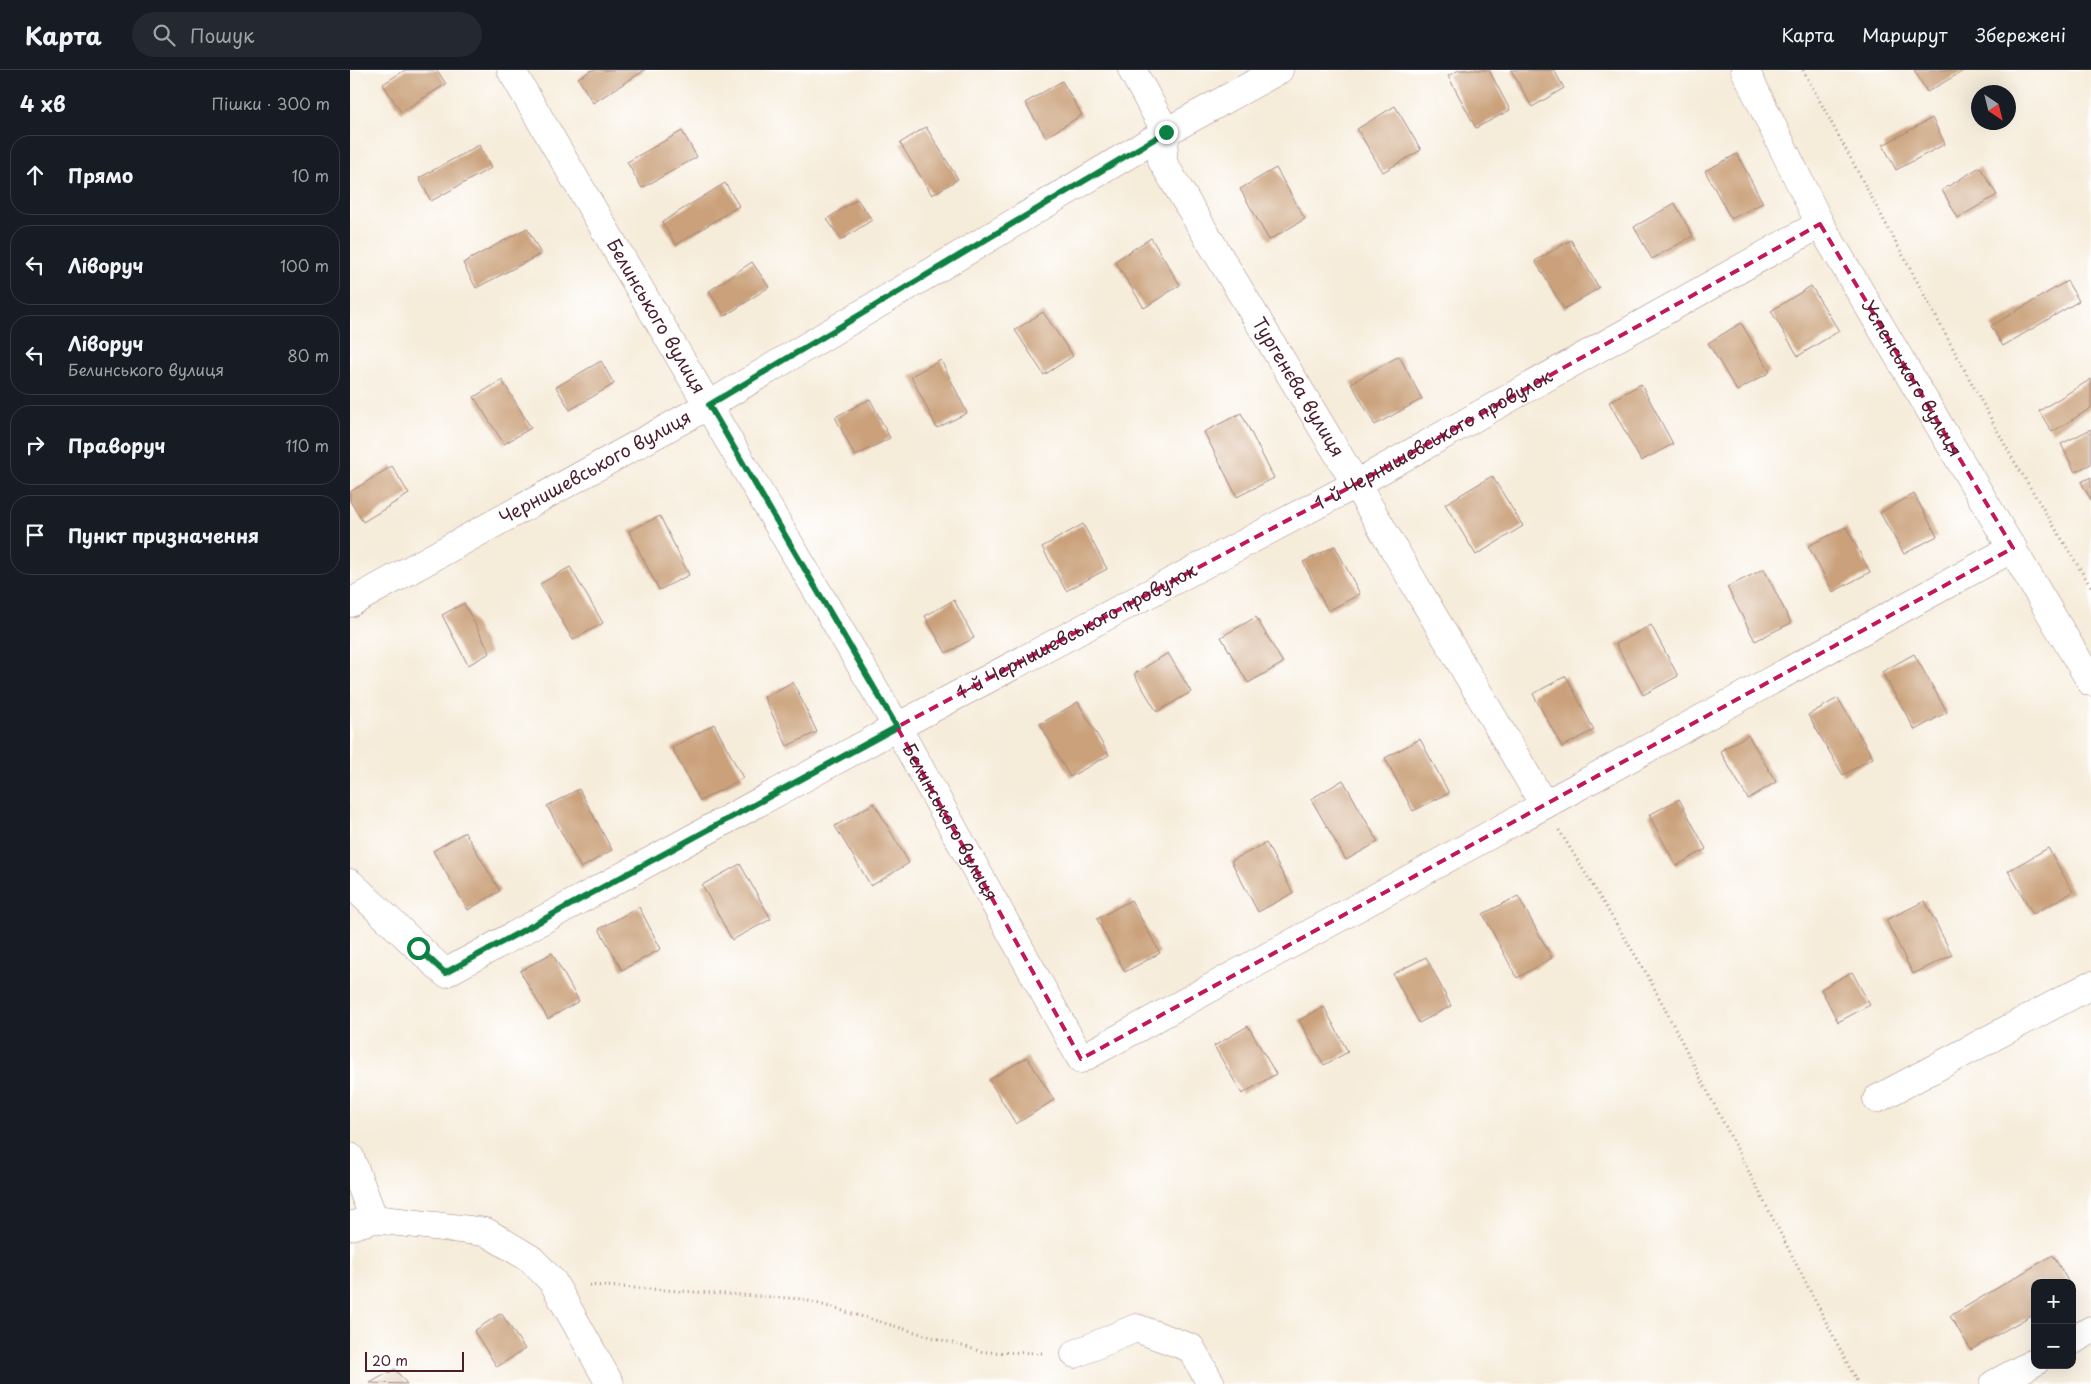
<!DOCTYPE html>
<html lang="uk">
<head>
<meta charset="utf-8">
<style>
	body { margin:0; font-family:"Playpen Sans",sans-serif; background:#242831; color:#f1f3f6 }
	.controls { position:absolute; right:15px; bottom:15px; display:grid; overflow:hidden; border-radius:10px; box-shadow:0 5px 20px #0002 }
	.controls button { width:45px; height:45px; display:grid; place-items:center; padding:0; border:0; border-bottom:1px solid #363941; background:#171b24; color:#f1f3f6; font:25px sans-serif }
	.compass { position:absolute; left:1621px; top:15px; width:45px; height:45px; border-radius:50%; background:#171b24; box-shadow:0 5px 20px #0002; rotate:145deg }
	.scale { position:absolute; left:15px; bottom:12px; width:99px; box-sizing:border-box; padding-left:5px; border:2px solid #4a1f2b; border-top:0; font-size:14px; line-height:18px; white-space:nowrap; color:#4a1f2b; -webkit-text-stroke:4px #fff; paint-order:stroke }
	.stop { position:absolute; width:15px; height:15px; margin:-11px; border:4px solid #0b8043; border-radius:50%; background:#fff }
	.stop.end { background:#0b8043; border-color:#fff; box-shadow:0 1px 5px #0008 }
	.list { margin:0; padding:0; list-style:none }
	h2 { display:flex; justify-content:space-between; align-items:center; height:65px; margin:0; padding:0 20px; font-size:21px }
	h2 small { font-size:16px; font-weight:400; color:#9ea1a6 }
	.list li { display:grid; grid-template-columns:32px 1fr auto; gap:15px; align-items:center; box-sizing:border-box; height:80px; margin:0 10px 10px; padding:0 10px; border:1px solid #363941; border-radius:20px }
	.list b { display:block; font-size:19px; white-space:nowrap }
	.list p { margin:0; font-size:16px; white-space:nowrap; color:#9ea1a6 }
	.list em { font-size:16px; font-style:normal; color:#9ea1a6 }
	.icon { flex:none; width:28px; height:28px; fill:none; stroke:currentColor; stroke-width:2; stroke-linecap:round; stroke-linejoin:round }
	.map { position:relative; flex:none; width:1741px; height:1314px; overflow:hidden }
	header { display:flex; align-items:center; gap:30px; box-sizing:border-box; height:70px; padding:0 25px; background:#171b24; border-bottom:1px solid #363941 }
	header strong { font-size:24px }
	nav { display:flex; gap:28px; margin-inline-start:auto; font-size:18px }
	.search { width:350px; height:45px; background:#242831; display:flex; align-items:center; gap:12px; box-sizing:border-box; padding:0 18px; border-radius:28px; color:#9ea1a6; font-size:19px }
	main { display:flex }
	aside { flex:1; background:#171b24 }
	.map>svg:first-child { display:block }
</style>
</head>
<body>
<header>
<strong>Карта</strong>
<div class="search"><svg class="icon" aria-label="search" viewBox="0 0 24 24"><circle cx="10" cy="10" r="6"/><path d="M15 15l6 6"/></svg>Пошук</div>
<nav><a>Карта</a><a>Маршрут</a><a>Збережені</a></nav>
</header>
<main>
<aside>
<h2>4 хв<small>Пішки · 300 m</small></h2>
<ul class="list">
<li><svg class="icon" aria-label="ahead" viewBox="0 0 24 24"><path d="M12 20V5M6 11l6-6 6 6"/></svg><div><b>Прямо</b></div><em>10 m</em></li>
<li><svg class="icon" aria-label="left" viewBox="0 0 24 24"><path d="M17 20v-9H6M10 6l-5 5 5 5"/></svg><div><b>Ліворуч</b></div><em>100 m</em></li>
<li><svg class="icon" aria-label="left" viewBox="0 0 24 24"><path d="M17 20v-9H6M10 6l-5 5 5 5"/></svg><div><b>Ліворуч</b><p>Белинського вулиця</p></div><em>80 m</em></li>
<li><svg class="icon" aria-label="right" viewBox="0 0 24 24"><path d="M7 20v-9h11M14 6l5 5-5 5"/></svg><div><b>Праворуч</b></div><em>110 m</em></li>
<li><svg class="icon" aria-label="arrive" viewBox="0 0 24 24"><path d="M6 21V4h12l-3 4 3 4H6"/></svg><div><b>Пункт призначення</b></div></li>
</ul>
</aside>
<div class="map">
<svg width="1741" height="1314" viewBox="0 0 1741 1314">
	<rect width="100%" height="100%" fill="#fff"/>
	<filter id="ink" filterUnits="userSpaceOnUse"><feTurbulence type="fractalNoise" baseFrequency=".02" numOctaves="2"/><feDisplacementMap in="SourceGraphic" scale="10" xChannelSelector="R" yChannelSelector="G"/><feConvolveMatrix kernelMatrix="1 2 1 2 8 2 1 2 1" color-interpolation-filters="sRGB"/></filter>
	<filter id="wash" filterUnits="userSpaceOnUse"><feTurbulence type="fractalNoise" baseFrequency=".0096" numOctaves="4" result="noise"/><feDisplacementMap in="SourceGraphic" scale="20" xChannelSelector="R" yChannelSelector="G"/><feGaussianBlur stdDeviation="1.12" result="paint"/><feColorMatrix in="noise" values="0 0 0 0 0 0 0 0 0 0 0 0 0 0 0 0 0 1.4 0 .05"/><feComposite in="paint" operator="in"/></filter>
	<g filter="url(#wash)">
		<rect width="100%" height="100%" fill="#f6ecda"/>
		<g id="blocks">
			<path fill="#caa17a" d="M55 0H87L96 14 51 42 33 14Z
				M242 0H295L243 33 228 8Z
				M1109 0H1139L1160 40 1126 58 1098 6Z
				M1161 0H1204L1214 18 1182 37Z
				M1564 0H1615L1577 22Z
				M712 11 732 45 696 67 675 33Z
				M1045 36 1071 80 1033 102 1007 59Z
				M1582 48 1595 74 1546 100 1533 75Z
				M576 57 608 109 582 125 550 73Z
				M332 61 347 87 292 118 277 92Z
				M129 75 141 98 81 131 69 108Z
				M1387 84 1413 133 1381 149 1355 101Z
				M1630 97 1647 125 1608 148 1592 120Z
				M926 98 955 149 919 170 890 119Z
				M375 113 389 136 326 175 312 152Z
				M507 129 522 150 491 170 477 149Z
				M1325 133 1343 166 1302 189 1284 157Z
				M177 158 191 184 126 218 113 193Z
				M801 168 830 215 794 238 765 191Z
				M1221 170 1249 218 1214 239 1185 191Z
				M402 192 419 217 375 246 359 221Z
				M1717 211 1729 231 1653 276 1641 256Z
				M1461 216 1489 261 1448 286 1421 241Z
				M693 242 723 286 694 305 665 260Z
				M1391 253 1420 302 1387 321 1358 273Z
				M1049 286 1072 329 1025 355 1001 313Z
				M591 290 617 343 587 358 561 306Z
				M251 291 264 314 220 340 206 317Z
				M1741 309V338L1702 362 1689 341Z
				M152 310 181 358 154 374 124 327Z
				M1291 314 1323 374 1291 391 1259 332Z
				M520 329 540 368 505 386 485 347Z
				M891 343 924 408 887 427 854 362Z
				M1741 359V394L1725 402 1711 374Z
				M42 396 59 424 13 452 0 431V422Z
				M1142 406 1173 456 1126 485 1095 434Z
				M1741 407V430L1731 412Z
				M1564 424 1587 466 1554 484 1530 443Z
				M310 446 339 505 309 520 279 461Z
				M733 454 757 499 716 521 692 477Z
				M1496 457 1520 502 1483 522 1458 476Z
				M985 476 1010 524 978 541 953 492Z
				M220 497 253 553 223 570 190 514Z
				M1414 499 1441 553 1405 571 1377 517Z
				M604 530 624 568 596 583 575 546Z
				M114 533 140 583 118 595 92 545Z
				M906 547 933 593 898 613 871 567Z
				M1301 555 1328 606 1293 625 1266 574Z
				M818 583 841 622 807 642 784 604Z
				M1564 584 1597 642 1565 660 1532 602Z
				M1216 606 1244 660 1212 677 1183 624Z
				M443 612 467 662 437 676 414 627Z
				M1488 628 1523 688 1493 705 1458 645Z
				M728 632 759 685 720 707 690 654Z
				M364 654 393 708 350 731 322 678Z
				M1398 665 1426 712 1398 729 1370 681Z
				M1070 669 1099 723 1063 741 1035 688Z
				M993 710 1028 772 996 790 961 729Z
				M229 719 262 780 231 798 197 736Z
				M1329 729 1356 779 1326 796 1299 745Z
				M524 733 559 793 521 816 485 756Z
				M115 762 150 821 118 840 83 781Z
				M916 773 943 823 908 842 881 791Z
				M1698 778 1723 822 1683 844 1658 801Z
				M390 794 421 849 382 870 352 815Z
				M1168 826 1202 888 1167 908 1133 844Z
				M781 830 810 883 775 902 747 849Z
				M1575 831 1602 885 1563 904 1536 850Z
				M289 837 311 879 272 900 249 859Z
				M202 883 229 931 198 949 170 901Z
				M1076 887 1101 936 1069 953 1043 904Z
				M1502 902 1520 935 1488 952 1471 919Z
				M974 937 998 982 974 995 949 950Z
				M898 956 926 1004 892 1024 864 976Z
				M677 987 704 1030 666 1054 639 1010Z
				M1703 1185 1719 1213H1685V1243L1621 1280 1600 1246Z
				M151 1243 175 1279 147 1297 124 1261Z
				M45 1299 57 1314 20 1313Z"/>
		</g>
	</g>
	<g filter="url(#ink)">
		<use href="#blocks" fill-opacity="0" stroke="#a08682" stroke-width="1"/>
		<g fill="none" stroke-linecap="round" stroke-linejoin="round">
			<g stroke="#a08682" stroke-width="29">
				<g id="street">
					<path id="s1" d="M161 0 547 657 731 989 1663 478"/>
					<path id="s2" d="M782 0 816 62 812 91 1006 414 1194 735"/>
					<path id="s3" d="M1395 0 1470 154 1741 612"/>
					<path id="s4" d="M0 533 359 335 816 62 929 0"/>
					<path id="s5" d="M0 813 95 903 547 657 1006 414 1470 154"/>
					<path d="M1527 1029 1741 915"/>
					<path d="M0 1087 24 1149"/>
					<path d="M0 1156 24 1149 136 1162 181 1189 203 1212 260 1314"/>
					<path d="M1722 1271 1741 1260"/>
					<path d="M725 1284 786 1258 841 1278 861 1314"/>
					<path d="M1644 1314 1685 1292"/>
				</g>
			</g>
			<path stroke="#a08682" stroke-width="3" stroke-dasharray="1 4" stroke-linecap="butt" d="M1453 0 1661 386 1741 517
				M1209 760 1298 906 1508 1314
				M239 1215 452 1229 633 1282 695 1283"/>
			<use href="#street" stroke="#fff" stroke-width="28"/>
		</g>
	</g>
	<g fill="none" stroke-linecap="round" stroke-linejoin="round" filter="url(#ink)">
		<path stroke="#0b8043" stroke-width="6" d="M68 878 95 903 547 657 359 335 816 62"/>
	</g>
	<path fill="none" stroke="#c2185b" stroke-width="4" stroke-dasharray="10 6" stroke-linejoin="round" d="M1470 154 1663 478 731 989 547 657 1006 414Z"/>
	<g text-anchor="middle" stroke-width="4.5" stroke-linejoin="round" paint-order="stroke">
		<g font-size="18" fill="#4a1f2b" stroke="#fff">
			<text dy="6" stroke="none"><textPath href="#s1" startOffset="286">Белинського вулиця</textPath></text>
			<text dy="6" stroke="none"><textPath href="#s3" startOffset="351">Успенського вулиця</textPath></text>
			<text dy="6" stroke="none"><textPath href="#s2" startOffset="364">Тургенєва вулиця</textPath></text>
			<text dy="6" stroke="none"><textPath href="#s5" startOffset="1254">1-й Чернишевського провулок</textPath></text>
			<text dy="6" stroke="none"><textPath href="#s4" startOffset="280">Чернишевського вулиця</textPath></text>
			<text dy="6" stroke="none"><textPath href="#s5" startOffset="849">1-й Чернишевського провулок</textPath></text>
			<text dy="6" stroke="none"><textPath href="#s1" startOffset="871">Белинського вулиця</textPath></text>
		</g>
	</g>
</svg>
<div class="controls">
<button>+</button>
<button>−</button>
</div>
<svg class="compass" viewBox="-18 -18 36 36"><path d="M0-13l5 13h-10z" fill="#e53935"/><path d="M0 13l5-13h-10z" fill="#9ea1a6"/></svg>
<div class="scale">20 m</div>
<div class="stop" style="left:68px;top:878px"></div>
<div class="stop end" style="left:816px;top:62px"></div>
</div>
</main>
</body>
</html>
